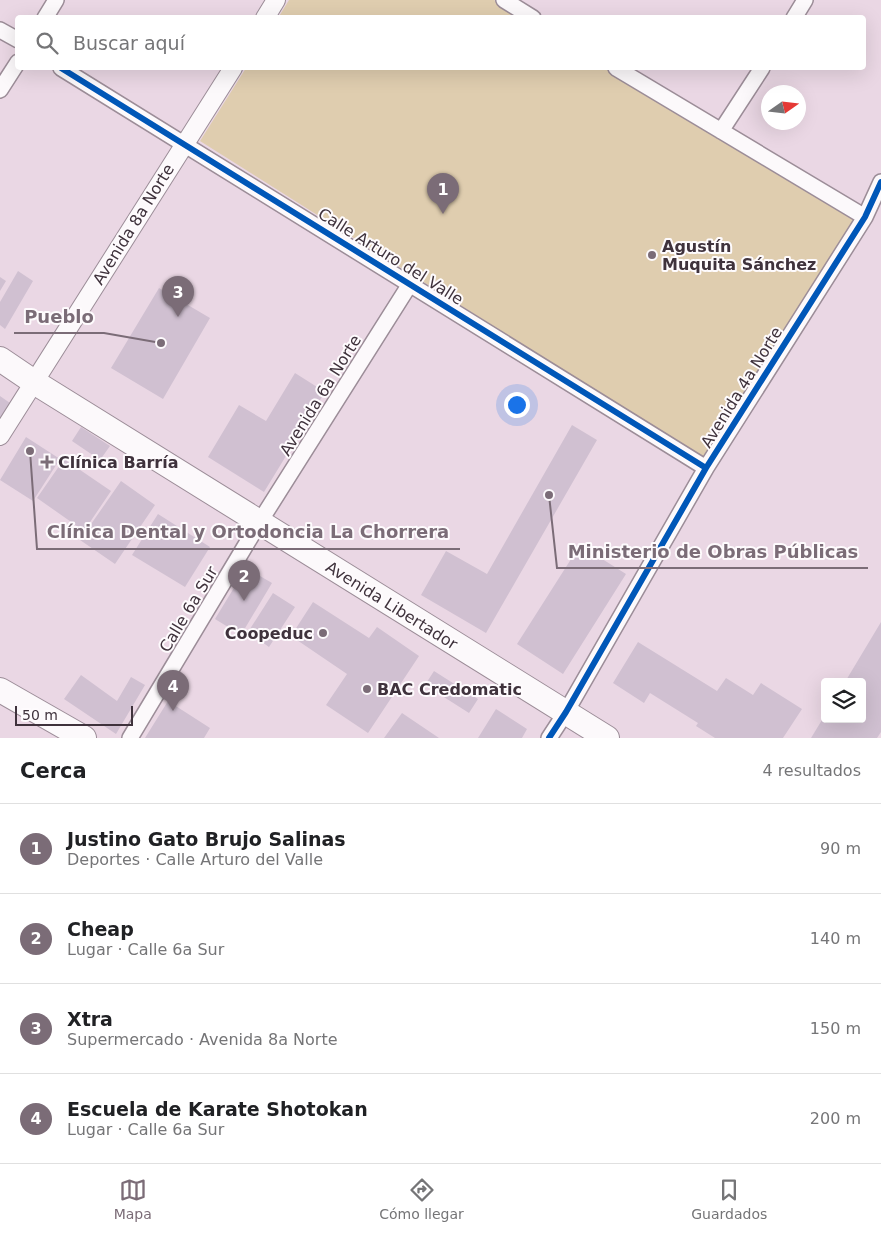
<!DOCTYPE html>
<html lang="es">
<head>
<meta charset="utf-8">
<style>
	body { margin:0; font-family:"DejaVu Sans",sans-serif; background:#f6f6f6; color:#202124 }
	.controls { position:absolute; right:15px; bottom:15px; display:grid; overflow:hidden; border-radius:5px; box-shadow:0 5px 20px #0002 }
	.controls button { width:45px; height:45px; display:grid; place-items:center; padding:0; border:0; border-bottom:1px solid #e0e0e0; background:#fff; color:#202124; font:25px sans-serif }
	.compass { position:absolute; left:761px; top:85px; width:45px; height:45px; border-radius:50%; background:#fff; box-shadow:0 5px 20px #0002; rotate:76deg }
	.scale { position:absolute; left:15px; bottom:12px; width:118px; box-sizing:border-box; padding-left:5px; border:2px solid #3f323c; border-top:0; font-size:14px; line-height:18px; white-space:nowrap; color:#3f323c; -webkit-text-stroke:4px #fefbfd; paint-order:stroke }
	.you { position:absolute; left:516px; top:404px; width:18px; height:18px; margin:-12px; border:4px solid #fff; border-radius:50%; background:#1a73e8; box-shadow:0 0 0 8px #1a73e833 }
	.badge { display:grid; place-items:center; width:32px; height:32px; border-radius:50%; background:#7b6c77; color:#fff; font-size:16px; font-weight:700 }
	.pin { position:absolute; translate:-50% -41px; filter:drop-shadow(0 1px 2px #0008) }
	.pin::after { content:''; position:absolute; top:26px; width:18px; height:15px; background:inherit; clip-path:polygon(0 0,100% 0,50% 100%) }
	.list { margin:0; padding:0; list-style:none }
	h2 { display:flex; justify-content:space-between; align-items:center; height:65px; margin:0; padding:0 20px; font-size:21px }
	h2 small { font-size:16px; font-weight:400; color:#757577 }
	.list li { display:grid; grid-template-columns:32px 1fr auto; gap:15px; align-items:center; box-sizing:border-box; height:90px; padding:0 20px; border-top:1px solid #e0e0e0 }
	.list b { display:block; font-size:19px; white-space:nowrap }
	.list p { margin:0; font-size:16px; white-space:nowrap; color:#757577 }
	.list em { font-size:16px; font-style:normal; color:#757577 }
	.icon { flex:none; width:28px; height:28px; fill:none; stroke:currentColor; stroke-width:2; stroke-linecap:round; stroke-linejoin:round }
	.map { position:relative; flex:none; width:881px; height:738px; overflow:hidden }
	.search { position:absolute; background:#fff; box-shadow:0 5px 20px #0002; left:15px; right:15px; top:15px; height:55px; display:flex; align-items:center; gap:12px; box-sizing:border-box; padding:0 18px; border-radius:5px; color:#757577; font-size:19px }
	.sheet { height:425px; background:#fff }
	nav { display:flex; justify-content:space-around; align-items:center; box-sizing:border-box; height:70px; border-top:1px solid #e0e0e0; background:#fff; font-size:14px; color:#757577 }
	nav a { display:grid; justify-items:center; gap:2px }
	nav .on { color:#7b6c77 }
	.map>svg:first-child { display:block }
</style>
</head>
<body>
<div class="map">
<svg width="881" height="738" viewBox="0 0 881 738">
	<rect width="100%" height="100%" fill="#ead7e4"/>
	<path fill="#dfcdaf" d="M289 0H494L523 17 278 18Z
		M246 68H606L857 217 704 459 200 141Z"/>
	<path fill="#d0c0d1" d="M18 271 33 281 5 329 0 325V302Z
		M0 277 6 281 0 291Z
		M159 288 210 318 163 399 111 368Z
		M295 373 325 392 264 492 208 457 239 405 266 421Z
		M0 396 10 403 0 419Z
		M572 425 597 440 486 633 421 595 446 551 487 574Z
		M81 427 110 446 100 460 72 441Z
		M26 437 60 459 33 501 0 480Z
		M64 459 111 491 84 531 37 498Z
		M121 481 155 505 115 564 80 540Z
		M158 514 210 547 185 587 132 555Z
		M580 545 626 574 563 674 517 644Z
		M246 568 272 583 241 635 215 619Z
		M273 593 295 607 269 647 248 632Z
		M313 602 369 638 377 627 419 656 368 733 326 705 347 674 291 636Z
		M881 622V732L877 738H811L825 715V719H862V682H845Z
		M638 642 717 691 726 678 753 695 761 683 802 709 783 738H715L696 726 698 723 650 693 644 703 613 683Z
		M434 671 478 699 469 713 425 685Z
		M81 675 117 701 131 677 145 685 116 734 64 699Z
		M168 701 210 728 204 738H145Z
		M496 709 527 729 522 738H478Z
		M402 713 439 738H384Z"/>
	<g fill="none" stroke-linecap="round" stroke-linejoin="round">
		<g stroke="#9c8d98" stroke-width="18">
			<path id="minor" d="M504 0 533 18
				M45 18 56 0
				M794 18 805 0
				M0 30 18 40
				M61 68 706 468
				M616 68 865 217
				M0 90 18 62
				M721 131 762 68
				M130 738 259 523 410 284
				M549 738 566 712 706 468 865 217 881 182"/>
		</g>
		<g stroke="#9c8d98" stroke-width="20">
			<path id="tertiary" d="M265 18 276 0
				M0 436 233 68"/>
		</g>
		<g stroke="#9c8d98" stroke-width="26">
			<path id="trunk" d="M0 359 34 382 607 738
				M0 690 84 738"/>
		</g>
		<use href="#minor" stroke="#fcf9fb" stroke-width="15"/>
		<use href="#tertiary" stroke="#fcf9fb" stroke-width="18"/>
		<use href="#trunk" stroke="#fcf9fb" stroke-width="24"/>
		<g stroke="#fefbfd" stroke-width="9">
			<path id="cycleway" d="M61 68 706 468
				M549 738 566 712 706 468 865 217 881 182"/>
		</g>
		<use href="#cycleway" stroke="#0057b8" stroke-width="6"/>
	</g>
	<g fill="#7b6c77" stroke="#fefbfd" stroke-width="2">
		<circle cx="652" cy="255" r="5"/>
		<path d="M44.5 454.5h5v5h5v5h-5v5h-5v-5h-5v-5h5z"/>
		<circle cx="323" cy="633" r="5"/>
		<circle cx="367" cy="689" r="5"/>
	</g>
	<g text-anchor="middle" stroke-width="4" stroke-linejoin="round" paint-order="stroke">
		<g font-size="16" fill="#3f323c" stroke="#fefbfd">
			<text transform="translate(133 224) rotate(-58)" y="6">Avenida 8a Norte</text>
			<text transform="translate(391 256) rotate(32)" y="6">Calle Arturo del Valle</text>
			<text transform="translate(741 387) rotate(-58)" y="6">Avenida 4a Norte</text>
			<text transform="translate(320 395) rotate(-58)" y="6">Avenida 6a Norte</text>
			<text transform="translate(392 605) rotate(32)" y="6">Avenida Libertador</text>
			<text transform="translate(188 609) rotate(-59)" y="6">Calle 6a Sur</text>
		</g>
		<g font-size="16" font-weight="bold" fill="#3f323c" stroke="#fefbfd" text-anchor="start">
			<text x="662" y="252">Agustín<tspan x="662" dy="18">Muquita Sánchez</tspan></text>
			<text x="58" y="468">Clínica Barría</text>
			<text x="313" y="639" text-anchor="end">Coopeduc</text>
			<text x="377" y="695">BAC Credomatic</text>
		</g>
	</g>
	<path fill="none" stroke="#7b6c77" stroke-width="2" d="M161 343L104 333H14M30 451L37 549H460M549 495L557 568H868"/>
	<g fill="#7b6c77" stroke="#fefbfd" stroke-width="2">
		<circle cx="161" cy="343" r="5"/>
		<circle cx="30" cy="451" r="5"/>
		<circle cx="549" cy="495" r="5"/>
	</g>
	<g font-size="18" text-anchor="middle" font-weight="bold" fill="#7b6c77" stroke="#fefbfd" stroke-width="4" stroke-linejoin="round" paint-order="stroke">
		<text x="59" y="323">Pueblo</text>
		<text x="248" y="538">Clínica Dental y Ortodoncia La Chorrera</text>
		<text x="713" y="558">Ministerio de Obras Públicas</text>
	</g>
</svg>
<div class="controls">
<button><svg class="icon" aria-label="layers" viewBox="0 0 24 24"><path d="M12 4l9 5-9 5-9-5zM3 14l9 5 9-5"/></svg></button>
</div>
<svg class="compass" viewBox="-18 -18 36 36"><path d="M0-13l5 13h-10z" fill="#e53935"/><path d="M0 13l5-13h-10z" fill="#757577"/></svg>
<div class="scale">50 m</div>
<div class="you"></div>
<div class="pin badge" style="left:443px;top:214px">1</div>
<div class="pin badge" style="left:244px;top:601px">2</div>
<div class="pin badge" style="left:178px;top:317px">3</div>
<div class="pin badge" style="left:173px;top:711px">4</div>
<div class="search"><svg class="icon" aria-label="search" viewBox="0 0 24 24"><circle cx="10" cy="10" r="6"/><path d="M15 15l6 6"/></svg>Buscar aquí</div>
</div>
<section class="sheet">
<h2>Cerca<small>4 resultados</small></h2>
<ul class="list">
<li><span class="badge">1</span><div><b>Justino Gato Brujo Salinas</b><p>Deportes · Calle Arturo del Valle</p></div><em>90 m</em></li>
<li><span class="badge">2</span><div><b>Cheap</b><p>Lugar · Calle 6a Sur</p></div><em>140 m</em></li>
<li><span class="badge">3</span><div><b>Xtra</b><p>Supermercado · Avenida 8a Norte</p></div><em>150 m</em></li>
<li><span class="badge">4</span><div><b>Escuela de Karate Shotokan</b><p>Lugar · Calle 6a Sur</p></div><em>200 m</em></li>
</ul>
</section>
<nav>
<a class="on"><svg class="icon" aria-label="map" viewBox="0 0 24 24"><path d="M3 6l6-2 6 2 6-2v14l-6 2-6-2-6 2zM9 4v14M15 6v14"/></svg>Mapa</a>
<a><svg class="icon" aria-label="directions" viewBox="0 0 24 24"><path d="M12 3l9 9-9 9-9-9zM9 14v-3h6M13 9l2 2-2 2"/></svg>Cómo llegar</a>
<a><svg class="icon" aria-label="saved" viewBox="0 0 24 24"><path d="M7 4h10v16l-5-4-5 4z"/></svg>Guardados</a>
</nav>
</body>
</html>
